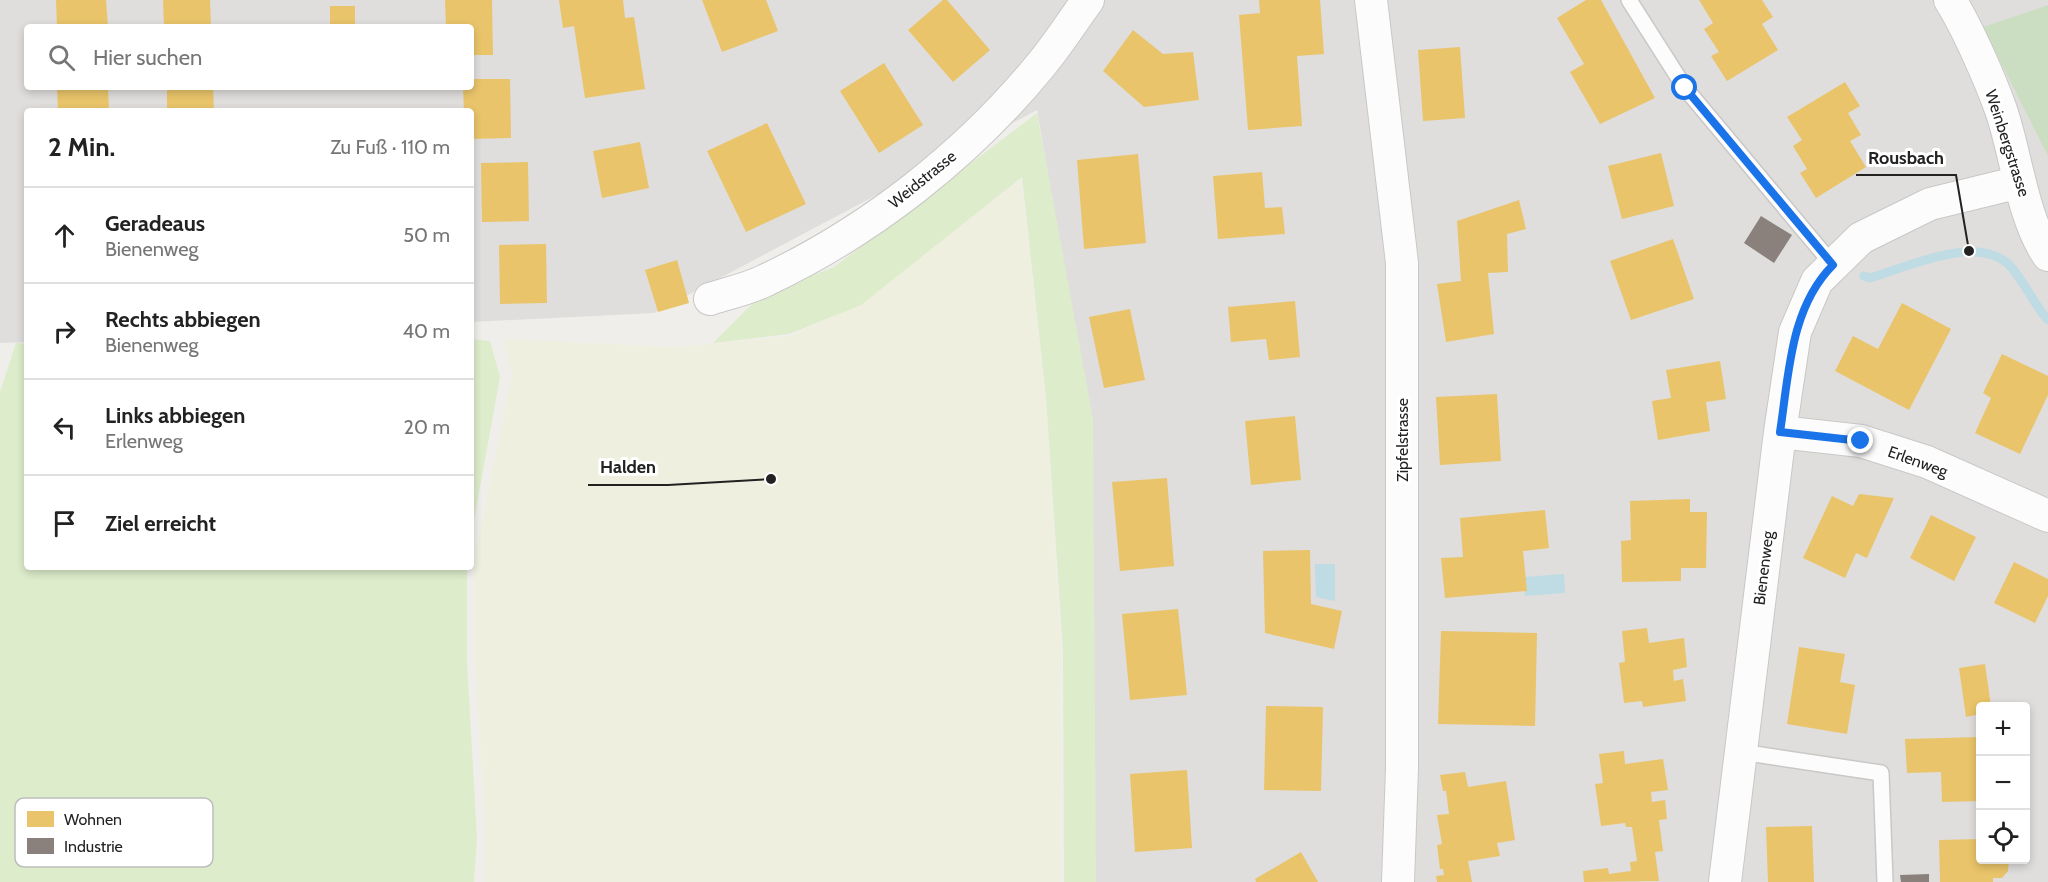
<!DOCTYPE html>
<html lang="de">
<head>
<meta charset="utf-8">
<style>
	body { margin:0; font-family:Cabin,sans-serif; background:#f6f6f6; color:#222 }
	.controls { position:absolute; right:18px; bottom:18px; display:grid; overflow:hidden; border-radius:6px; box-shadow:0 3px 9px #0003 }
	.controls button { width:54px; height:54px; display:grid; place-items:center; padding:0; border:0; border-bottom:2px solid #e0e0e0; background:#fff; color:#222; font:30px sans-serif }
	.stop { position:absolute; width:18px; height:18px; margin:-14px; border:4px solid #1a73e8; border-radius:50%; background:#fff }
	.stop.end { background:#1a73e8; border-color:#fff; box-shadow:0 2px 6px #0008 }
	.list { margin:0; padding:0; list-style:none }
	h2 { display:flex; justify-content:space-between; align-items:center; height:78px; margin:0; padding:0 24px; font-size:26px }
	h2 small { font-size:20px; font-weight:400; color:#767676 }
	.list li { display:grid; grid-template-columns:39px 1fr auto; gap:18px; align-items:center; box-sizing:border-box; height:96px; padding:0 24px; border-top:2px solid #e0e0e0 }
	.list b { display:block; font-size:22px; white-space:nowrap }
	.list p { margin:0; font-size:20px; white-space:nowrap; color:#767676 }
	.list em { font-size:20px; font-style:normal; color:#767676 }
	.icon { flex:none; width:33px; height:33px; fill:none; stroke:currentColor; stroke-width:2; stroke-linecap:round; stroke-linejoin:round }
	.map { position:relative; flex:none; width:2048px; height:882px; overflow:hidden }
	.search { position:absolute; background:#fff; box-shadow:0 3px 9px #0003; left:24px; top:24px; width:450px; height:66px; display:flex; align-items:center; gap:15px; box-sizing:border-box; padding:0 21px; border-radius:6px; color:#767676; font-size:22px }
	.panel { position:absolute; background:#fff; box-shadow:0 3px 9px #0003; left:24px; top:108px; width:450px; height:462px; border-radius:6px }
	.map>svg:first-child { display:block }
</style>
</head>
<body>
<div class="map">
<svg width="2048" height="882" viewBox="0 0 2048 882">
	<rect width="100%" height="100%" fill="#f0eeeb"/>
	<path fill="#dfdedc" fill-rule="evenodd" d="M0 0H2048V882H1095L1090 416 1037 110 654 313 471 322V111H27V342L0 343ZM27 27H471V87H27ZM1980 706H2026V860H1980Z"/>
	<path fill="#efefdf" d="M1021 179 1046 397 1061 650 1060 882H484L486 843 475 658 474 561 512 375 503 339 672 347 790 336 862 303Z"/>
	<path fill="#ddeccb" d="M1037 113 1093 419 1096 882H1064L1063 651 1046 397 1022 177 861 305 789 334 713 343 760 296 834 267Z
		M471 339 490 341 500 377 471 537Z
		M16 343 27 344V567H467V662L477 839 474 882H0V392Z"/>
	<path fill="#cbdec1" d="M2048 5V156L1983 27Z"/>
	<path fill="#bfdbe3" d="M1315 564H1335V601L1316 597Z
		M1564 574 1565 593 1525 596 1524 577Z"/>
	<path fill="#e9c46a" d="M56 0H106L108 27H57Z
		M163 0H210L211 27H164Z
		M445 0H492L493 55H471V27H446Z
		M559 0H623L625 18 634 17 645 89 585 98 574 26 563 28Z
		M702 0H766L778 31 722 52Z
		M943 0H947L990 50 953 82 908 30Z
		M1259 0H1320L1324 54 1297 56 1302 126 1248 130 1239 15 1260 13Z
		M1586 0H1601L1655 98 1600 124 1570 72 1584 64 1557 18Z
		M1699 0H1762L1773 17 1762 24 1778 50 1727 81 1711 56 1719 52 1704 29 1713 23Z
		M330 6H355V27H330Z
		M1133 30 1163 54 1193 52 1199 100 1144 107 1103 71Z
		M1460 47 1465 118 1423 121 1418 50Z
		M884 63 923 125 879 153 840 91Z
		M471 79H510L511 138 471 139V111H464L463 87H471Z
		M1845 82 1860 106 1848 113 1861 135 1850 141 1866 167 1816 198 1800 173 1807 169 1793 146 1802 140 1787 117Z
		M57 87H108L109 111H58Z
		M167 87H213L214 111H167Z
		M767 123 806 204 746 232 707 151Z
		M640 142 649 188 602 198 593 151Z
		M1661 153 1674 206 1622 219 1608 166Z
		M1138 154 1146 243 1084 249 1077 160Z
		M528 162 529 221 482 222 481 163Z
		M1262 172 1265 208 1282 207 1285 234 1218 239 1213 176Z
		M1519 200 1526 229 1507 234 1508 272 1488 273 1494 334 1446 342 1437 284 1461 281 1457 221Z
		M1673 239 1694 299 1631 320 1610 261Z
		M546 244 547 303 500 304 499 245Z
		M677 260 689 303 658 312 645 270Z
		M1295 301 1300 357 1269 360 1266 339 1231 342 1228 307Z
		M1902 303 1951 329 1909 410 1835 371 1853 336 1878 349Z
		M1130 309 1145 380 1104 388 1089 317Z
		M2002 354 2048 376V395L2020 454 1975 433 1991 398 1983 393Z
		M1720 361 1726 399 1706 402 1710 431 1658 440 1652 401 1671 398 1666 370Z
		M1497 394 1501 461 1440 465 1436 397Z
		M1295 416 1301 480 1251 485 1245 421Z
		M1167 478 1174 566 1120 571 1112 482Z
		M1859 494 1894 498 1867 558 1856 553 1845 578 1803 558 1832 496 1853 506Z
		M1690 499V512H1707L1706 568H1681V581L1622 582 1621 541 1631 540 1630 501Z
		M1545 510 1549 548 1523 551 1527 591 1445 598 1441 558 1463 557 1460 518Z
		M1931 515 1976 537 1954 581 1910 558Z
		M1310 550 1311 604 1342 611 1334 649 1265 633 1263 551Z
		M2014 562 2048 579V596L2035 623 1994 603Z
		M1178 609 1187 695 1130 700 1122 614Z
		M1647 628 1649 643 1684 638 1687 667 1673 670 1674 681 1683 679 1686 701 1643 707 1642 701 1624 703 1619 663 1625 662 1622 631Z
		M1441 631 1537 633 1535 726 1438 724Z
		M1799 647 1845 654 1840 682 1855 685 1847 734 1787 724Z
		M1985 664 1991 706H1980V714L1966 717 1959 668Z
		M1266 706 1323 707 1321 791 1264 790Z
		M1980 737V801L1942 802 1941 772 1907 773 1905 739Z
		M1624 751 1625 764 1663 759 1668 790 1651 792 1652 802 1665 800 1667 819 1659 820 1663 851 1655 852 1659 881 1584 882 1583 871 1608 868 1609 874 1631 871 1630 862 1637 861 1632 827H1626L1625 823 1601 826 1595 784 1603 783 1599 754Z
		M1187 770 1192 848 1135 852 1130 774Z
		M1465 772 1468 787 1506 781 1515 840 1497 843 1500 856 1468 861 1472 882H1437L1436 876 1444 875 1443 869H1440L1437 845 1442 844 1437 815 1449 814 1446 791H1443L1440 775Z
		M1812 826 1814 882H1768L1766 827Z
		M1980 839V860H2009L2008 871 2002 878H1993V882H1940L1939 840Z
		M1301 852 1318 882H1256L1255 879Z"/>
	<path fill="#8a817c" d="M1761 216 1792 235 1774 263 1744 243Z
		M1929 874V882H1901L1900 875Z"/>
	<g fill="none" stroke-linecap="round" stroke-linejoin="round">
		<path stroke="#bfdbe3" stroke-width="9" d="M1864 276 1870 278C1908 267 1974 235 2007 263 2021 275 2034 305 2048 320"/>
		<g stroke="#c9c8c7" stroke-width="18">
			<path id="lane" d="M1629 0 1685 88 1833 265
				M1741 752 1881 773 1885 882"/>
		</g>
		<g stroke="#c9c8c7" stroke-width="34">
			<path id="street" d="M1371 0 1402 263V768L1398 882
				M1950 0C1967 27 1990 79 2001 110 2016 153 2022 217 2048 255
				M710 299C728 293 749 289 766 280 870 231 967 155 1040 66 1057 46 1072 22 1088 0
				M1780 432 1861 441 1927 462 2048 516
				M1725 882 1780 432 1795 332 1817 281 1861 238 1930 204 2020 182"/>
		</g>
		<use href="#lane" stroke="#fdfcfc" stroke-width="15"/>
		<use href="#street" stroke="#fdfcfc" stroke-width="32"/>
	</g>
	<g fill="none" stroke-linecap="round" stroke-linejoin="round">
		<path stroke="#1a73e8" stroke-width="8" d="M1685 88 1833 265C1790 308 1789 374 1780 432L1861 441"/>
	</g>
	<g text-anchor="middle" stroke-width="6" stroke-linejoin="round" paint-order="stroke">
		<g font-size="16" fill="#222" stroke="#fff">
			<text transform="translate(2008 143) rotate(72)" y="6">Weinbergstrasse</text>
			<text transform="translate(922 179) rotate(-39)" y="6">Weidstrasse</text>
			<text transform="translate(1402 440) rotate(-90)" y="6">Zipfelstrasse</text>
			<text transform="translate(1918 461) rotate(20)" y="6">Erlenweg</text>
			<text transform="translate(1763 568) rotate(-83)" y="6">Bienenweg</text>
		</g>
	</g>
	<rect x="15" y="798" width="198" height="69" rx="9" fill="#fff" stroke="#bdbdbd" stroke-width="1.5"/>
	<rect x="27" y="811" width="27" height="16" fill="#e9c46a"/>
	<rect x="27" y="838" width="27" height="16" fill="#8a817c"/>
	<g font-size="16" fill="#222">
		<text x="64" y="825">Wohnen</text>
		<text x="64" y="852">Industrie</text>
	</g>
	<path fill="none" stroke="#222" stroke-width="2" d="M1969 251L1956 175H1856M771 479L668 485H588"/>
	<g fill="#222" stroke="#fff" stroke-width="2">
		<circle cx="1969" cy="251" r="6"/>
		<circle cx="771" cy="479" r="6"/>
	</g>
	<g font-size="18" text-anchor="middle" font-weight="bold" fill="#222" stroke="#fff" stroke-width="6" stroke-linejoin="round" paint-order="stroke">
		<text x="1906" y="164">Rousbach</text>
		<text x="628" y="473">Halden</text>
	</g>
</svg>
<div class="controls">
<button>+</button>
<button>−</button>
<button><svg class="icon" aria-label="locate" viewBox="0 0 24 24"><circle cx="12" cy="12" r="6"/><path d="M12 2v4M12 18v4M2 12h4M18 12h4"/></svg></button>
</div>
<div class="stop" style="left:1685px;top:88px"></div>
<div class="stop end" style="left:1861px;top:441px"></div>
<div class="search"><svg class="icon" aria-label="search" viewBox="0 0 24 24"><circle cx="10" cy="10" r="6"/><path d="M15 15l6 6"/></svg>Hier suchen</div>
<section class="panel">
<h2>2 Min.<small>Zu Fuß · 110 m</small></h2>
<ul class="list">
<li><svg class="icon" aria-label="ahead" viewBox="0 0 24 24"><path d="M12 20V5M6 11l6-6 6 6"/></svg><div><b>Geradeaus</b><p>Bienenweg</p></div><em>50 m</em></li>
<li><svg class="icon" aria-label="right" viewBox="0 0 24 24"><path d="M7 20v-9h11M14 6l5 5-5 5"/></svg><div><b>Rechts abbiegen</b><p>Bienenweg</p></div><em>40 m</em></li>
<li><svg class="icon" aria-label="left" viewBox="0 0 24 24"><path d="M17 20v-9H6M10 6l-5 5 5 5"/></svg><div><b>Links abbiegen</b><p>Erlenweg</p></div><em>20 m</em></li>
<li><svg class="icon" aria-label="arrive" viewBox="0 0 24 24"><path d="M6 21V4h12l-3 4 3 4H6"/></svg><div><b>Ziel erreicht</b></div></li>
</ul>
</section>
</div>
</body>
</html>
